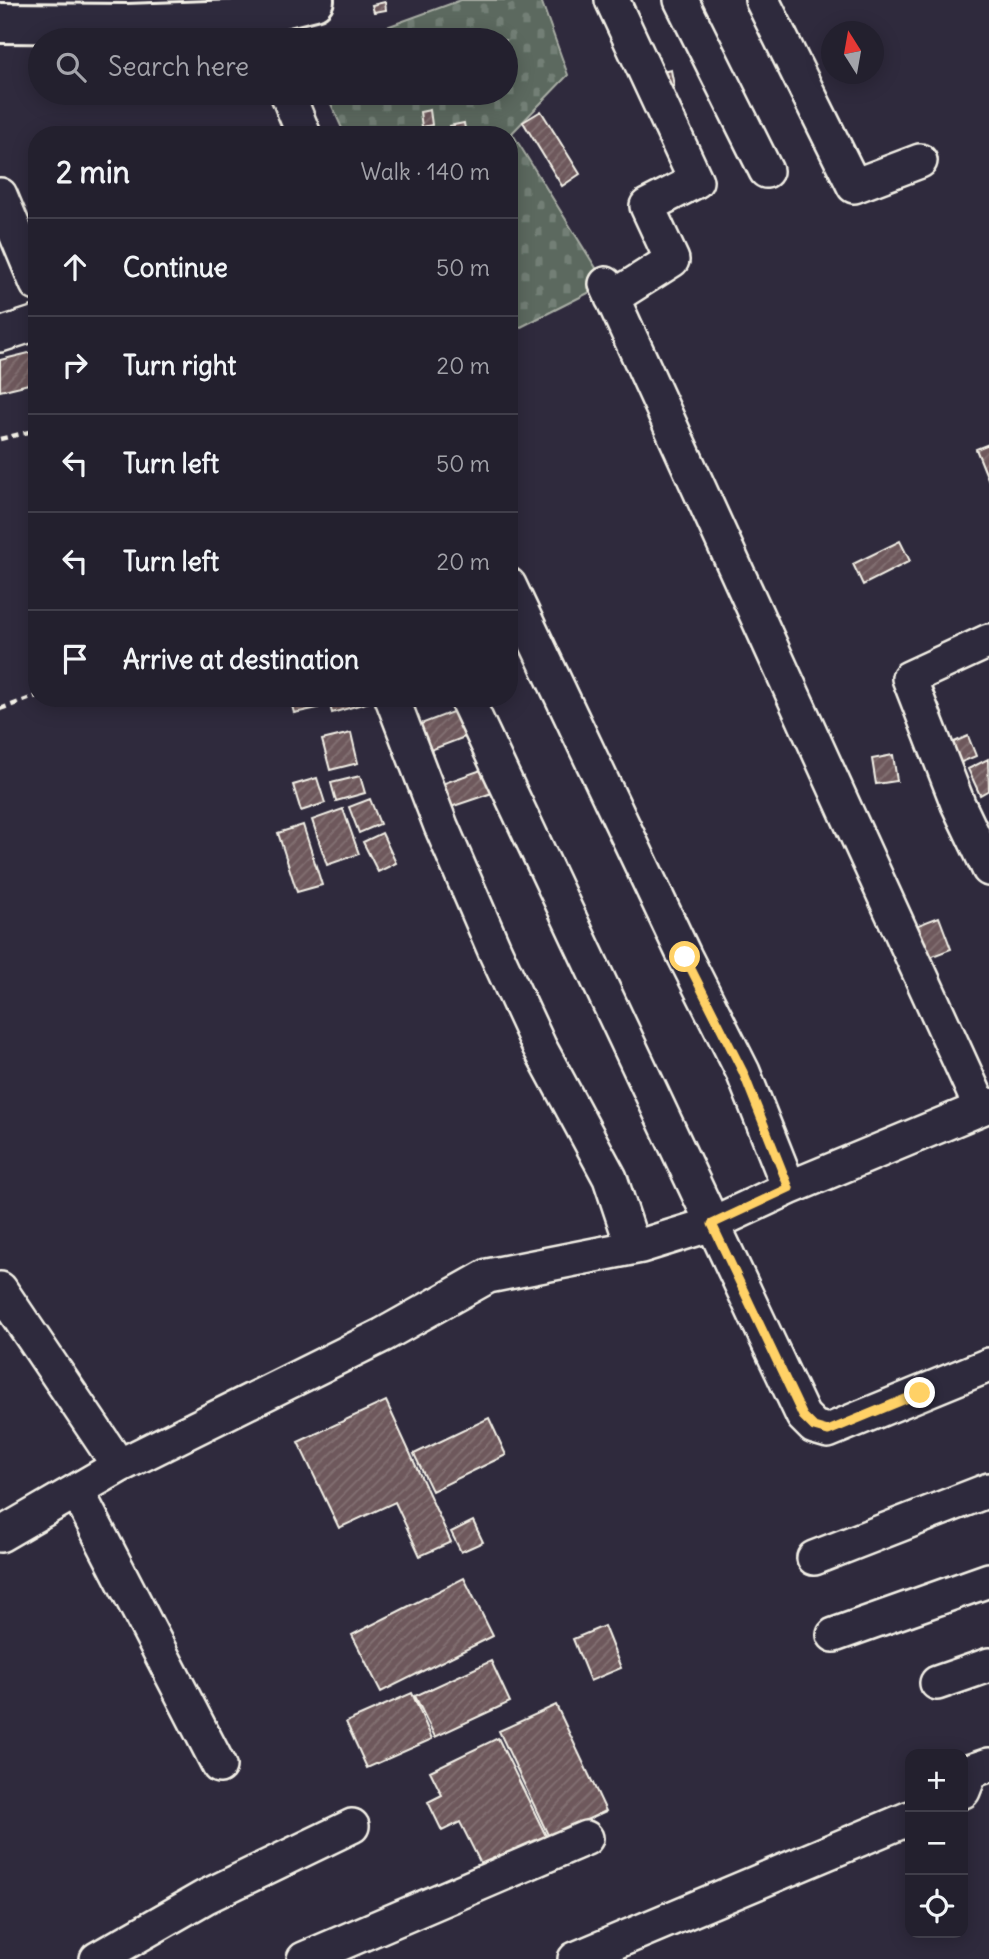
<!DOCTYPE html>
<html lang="en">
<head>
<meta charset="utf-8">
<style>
	body { margin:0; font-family:Delius,sans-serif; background:#2f2d3a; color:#f1f3f6 }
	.controls { position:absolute; right:21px; bottom:21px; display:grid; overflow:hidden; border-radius:14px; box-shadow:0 4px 18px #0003 }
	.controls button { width:63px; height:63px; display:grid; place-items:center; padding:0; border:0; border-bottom:2px solid #403e4a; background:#23202e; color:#f1f3f6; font:35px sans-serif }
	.compass { position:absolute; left:821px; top:21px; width:63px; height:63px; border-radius:50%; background:#23202e; box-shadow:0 4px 18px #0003; rotate:349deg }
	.stop { position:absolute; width:21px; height:21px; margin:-16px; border:5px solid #ffd166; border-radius:50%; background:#fff }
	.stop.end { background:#ffd166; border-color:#fff; box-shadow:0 2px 7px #0008 }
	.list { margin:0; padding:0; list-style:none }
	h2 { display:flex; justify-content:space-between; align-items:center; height:91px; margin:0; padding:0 28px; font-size:30px }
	h2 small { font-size:23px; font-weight:400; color:#a3a3aa }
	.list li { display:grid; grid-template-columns:46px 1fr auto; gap:21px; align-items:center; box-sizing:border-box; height:98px; padding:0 28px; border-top:2px solid #403e4a }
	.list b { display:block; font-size:26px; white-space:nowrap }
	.list em { font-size:23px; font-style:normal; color:#a3a3aa }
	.icon { flex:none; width:38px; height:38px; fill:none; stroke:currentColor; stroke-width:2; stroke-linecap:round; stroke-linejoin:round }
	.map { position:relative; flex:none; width:989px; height:1959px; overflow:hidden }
	.search { position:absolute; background:#23202e; box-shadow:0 4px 18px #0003; left:28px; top:28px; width:490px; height:77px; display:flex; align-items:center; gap:18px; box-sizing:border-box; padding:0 24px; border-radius:38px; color:#a3a3aa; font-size:26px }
	.panel { position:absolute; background:#23202e; box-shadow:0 4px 18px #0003; left:28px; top:126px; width:490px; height:581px; border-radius:28px }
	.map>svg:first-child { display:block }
</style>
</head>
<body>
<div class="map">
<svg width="989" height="1959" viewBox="0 0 989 1959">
	<defs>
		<pattern id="cemetery-stones" width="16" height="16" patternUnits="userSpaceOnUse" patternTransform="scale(1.75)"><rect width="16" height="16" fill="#5b695f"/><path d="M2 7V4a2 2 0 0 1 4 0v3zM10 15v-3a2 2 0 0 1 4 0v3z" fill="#737f76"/></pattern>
		<pattern id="building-hatch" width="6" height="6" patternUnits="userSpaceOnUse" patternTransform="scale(1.75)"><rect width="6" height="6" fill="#6e595c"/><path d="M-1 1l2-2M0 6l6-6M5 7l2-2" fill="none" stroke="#837173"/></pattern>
	</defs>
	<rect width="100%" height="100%" fill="#2f2a3d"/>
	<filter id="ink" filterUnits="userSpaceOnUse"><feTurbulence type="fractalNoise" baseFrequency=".0143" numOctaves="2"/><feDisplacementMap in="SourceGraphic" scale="14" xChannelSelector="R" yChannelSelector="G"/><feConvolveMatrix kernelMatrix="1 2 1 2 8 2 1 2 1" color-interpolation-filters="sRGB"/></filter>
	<g filter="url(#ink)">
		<path fill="url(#cemetery-stones)" stroke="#a8ada4" stroke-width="2" d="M461 0H541L568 75 512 133 606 284 509 333V135H345L326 93H506V40H351Z"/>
		<path fill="url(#building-hatch)" stroke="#f4f1e8" stroke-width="2" d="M385 2 386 10 374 12 372 5Z
			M671 70 674 86 655 90 652 74Z
			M430 110 432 125 422 127 420 112Z
			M541 111 580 174 562 186 523 122Z
			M464 123 466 135H451L449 126Z
			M37 351V382L0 391V360Z
			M989 444V481L976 449Z
			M900 541 910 561 863 585 853 564Z
			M290 698H315L318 708 294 713Z
			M328 698H373V701L332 713Z
			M455 711 465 737 423 753 413 727Z
			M351 733 358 763 330 770 322 740Z
			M968 736 976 756 950 767 942 747Z
			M893 755 897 781 876 784 872 759Z
			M988 759 989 790 980 795 968 769Z
			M484 769 492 793 445 809 436 786Z
			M360 776 365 793 336 801 331 783Z
			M317 778 325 803 301 811 293 785Z
			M370 799 380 824 359 833 349 807Z
			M343 809 359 854 327 865 312 820Z
			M303 825 322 885 297 892 278 833Z
			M382 833 396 863 378 872 363 842Z
			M939 917 951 949 925 959 913 927Z
			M386 1401 451 1542 420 1556 395 1502 339 1528 298 1442Z
			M489 1418 506 1455 432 1491 414 1454Z
			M473 1521 483 1542 461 1552 451 1532Z
			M464 1578 493 1636 381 1692 352 1635Z
			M604 1626 621 1668 590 1681 573 1639Z
			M491 1661 510 1702 435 1737 415 1696Z
			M412 1693 432 1739 367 1768 346 1722Z
			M556 1705 606 1811 549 1837 499 1731Z
			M498 1738 548 1840 484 1870 460 1822 442 1831 428 1802 442 1795 430 1771Z"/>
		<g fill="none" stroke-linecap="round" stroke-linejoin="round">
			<g stroke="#f4f1e8" stroke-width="38">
				<path id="minor" d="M612 0 696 181 647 206 672 260 612 298
					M681 0 766 171
					M762 0 854 186 920 161
					M255 15 265 40
					M287 93 304 135
					M0 195 37 284
					M606 284 981 1108
					M0 335 37 323
					M509 585 685 957 743 1072 789 1188
					M989 641 909 678 958 804 989 869
					M392 698 441 826 495 951 539 1046 610 1178 633 1247
					M466 698 803 1416 814 1427 828 1431 989 1365
					M0 1289 119 1466
					M77 1491 219 1766
					M0 1535 119 1466 383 1335 488 1276 641 1246 712 1224 789 1188 989 1105
					M814 1558 989 1490
					M834 1635 989 1580
					M937 1683 989 1665
					M963 1791 971 1771 989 1765
					M97 1959 205 1897 352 1826
					M304 1959 586 1838
					M575 1959 910 1818"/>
			</g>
			<g stroke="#f4f1e8" stroke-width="44">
				<path id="secondary" d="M0 23 128 24 235 20 314 0"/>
			</g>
			<path stroke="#f4f1e8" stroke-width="4.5" stroke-dasharray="7 5" stroke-linecap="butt" d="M0 439 37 430
				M0 709 37 696"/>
			<use href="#minor" stroke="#2f2a3d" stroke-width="33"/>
			<use href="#secondary" stroke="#2f2a3d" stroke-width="38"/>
		</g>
	</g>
	<g fill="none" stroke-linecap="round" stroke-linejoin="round" filter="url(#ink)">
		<path stroke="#ffd166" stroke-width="9" d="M685 957 743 1072 789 1188 712 1224 803 1416 814 1427 828 1431 920 1393"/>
	</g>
</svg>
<div class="controls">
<button>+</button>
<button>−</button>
<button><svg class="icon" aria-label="locate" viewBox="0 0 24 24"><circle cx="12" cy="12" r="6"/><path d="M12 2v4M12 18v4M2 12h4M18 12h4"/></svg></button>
</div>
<svg class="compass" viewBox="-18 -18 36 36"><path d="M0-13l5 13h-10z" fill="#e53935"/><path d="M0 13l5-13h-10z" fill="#a3a3aa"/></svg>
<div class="stop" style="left:685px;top:957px"></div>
<div class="stop end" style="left:920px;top:1393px"></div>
<div class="search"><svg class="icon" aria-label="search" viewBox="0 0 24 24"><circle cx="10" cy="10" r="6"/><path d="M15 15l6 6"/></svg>Search here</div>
<section class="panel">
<h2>2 min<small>Walk · 140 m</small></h2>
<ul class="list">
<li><svg class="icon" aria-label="ahead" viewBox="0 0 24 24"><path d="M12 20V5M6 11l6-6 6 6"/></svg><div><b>Continue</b></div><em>50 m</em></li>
<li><svg class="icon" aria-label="right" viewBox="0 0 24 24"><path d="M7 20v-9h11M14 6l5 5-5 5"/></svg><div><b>Turn right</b></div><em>20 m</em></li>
<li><svg class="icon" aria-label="left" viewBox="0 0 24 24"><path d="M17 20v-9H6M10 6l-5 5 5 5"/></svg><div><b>Turn left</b></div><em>50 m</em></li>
<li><svg class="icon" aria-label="left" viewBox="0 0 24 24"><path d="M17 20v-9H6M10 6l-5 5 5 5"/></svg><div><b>Turn left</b></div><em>20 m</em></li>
<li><svg class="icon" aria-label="arrive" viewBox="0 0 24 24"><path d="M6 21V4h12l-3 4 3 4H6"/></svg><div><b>Arrive at destination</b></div></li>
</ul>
</section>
</div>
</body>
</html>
